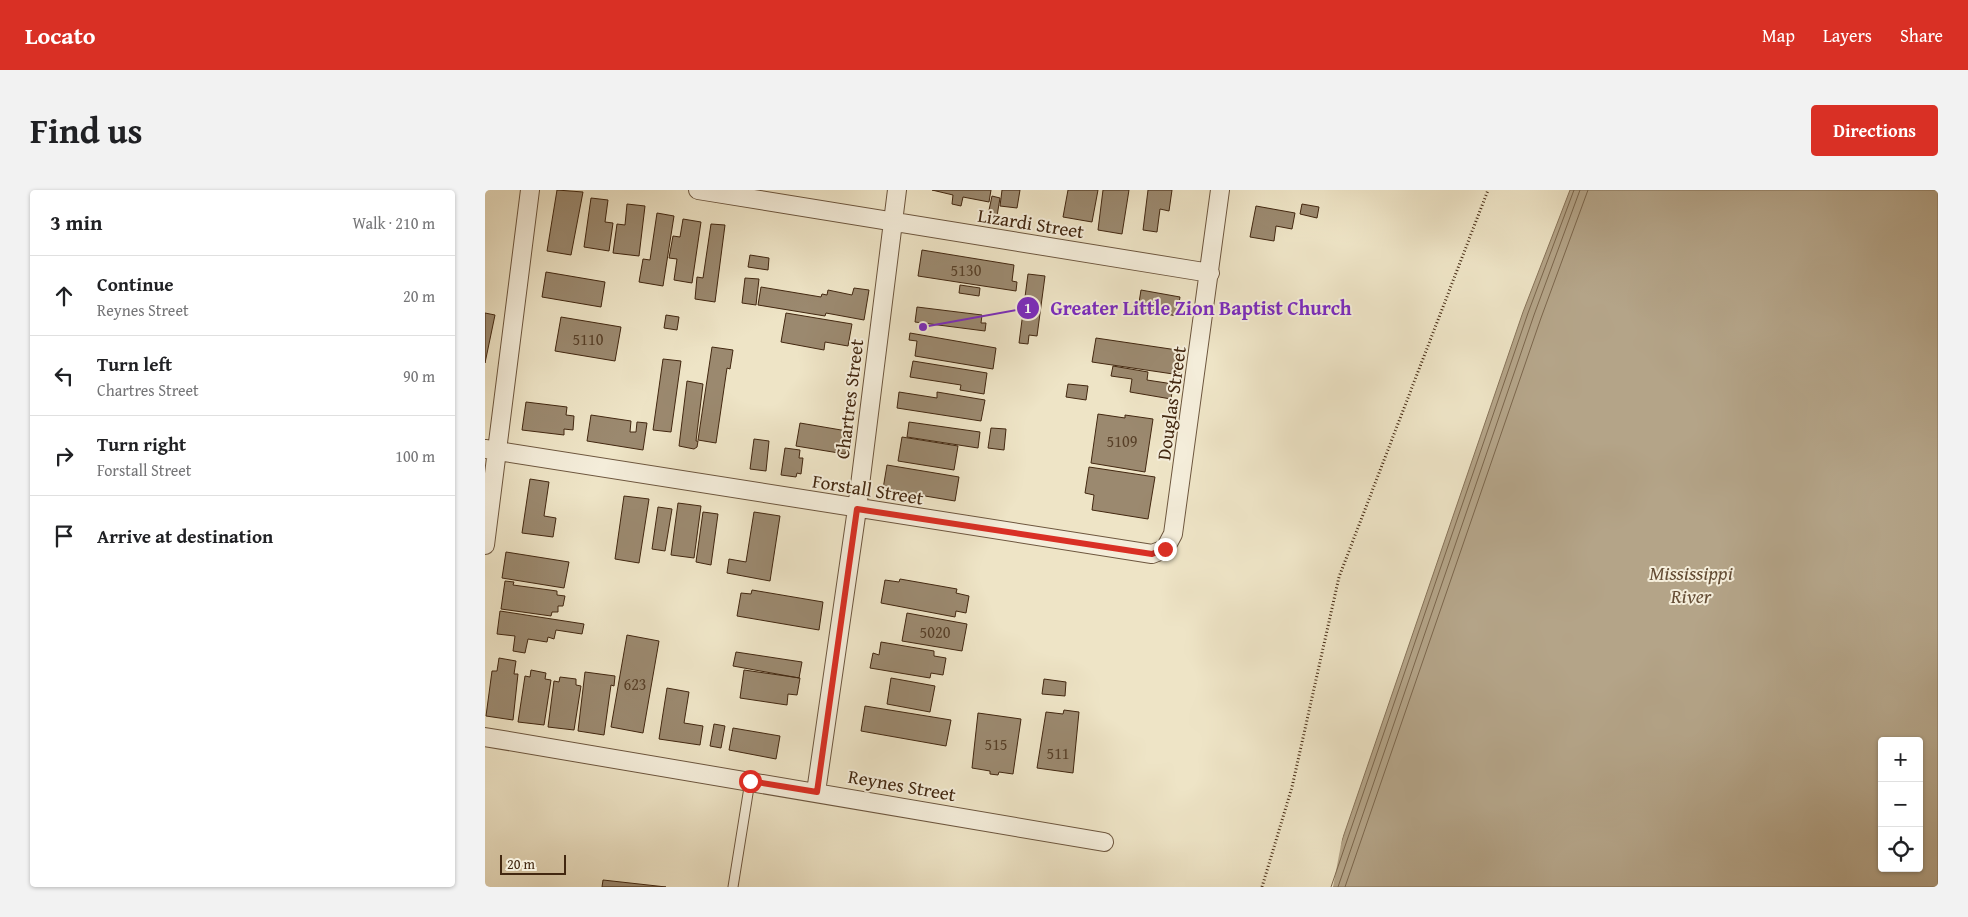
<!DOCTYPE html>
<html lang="en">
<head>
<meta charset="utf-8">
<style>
	body { margin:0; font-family:"Gentium Book Plus",serif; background:#f2f2f2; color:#202124 }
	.controls { position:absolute; right:15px; bottom:15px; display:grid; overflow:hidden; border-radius:5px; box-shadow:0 1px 4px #0004 }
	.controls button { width:45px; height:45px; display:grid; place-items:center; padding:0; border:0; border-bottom:1px solid #e0e0e0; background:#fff; color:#202124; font:25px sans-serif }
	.scale { position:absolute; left:15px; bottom:12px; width:66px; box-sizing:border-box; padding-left:5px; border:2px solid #422710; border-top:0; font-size:14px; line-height:18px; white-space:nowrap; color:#422710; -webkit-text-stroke:4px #f4edda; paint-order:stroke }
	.stop { position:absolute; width:15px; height:15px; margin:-11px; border:4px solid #d93025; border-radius:50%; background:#fff }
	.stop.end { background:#d93025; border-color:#fff; box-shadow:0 1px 5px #0008 }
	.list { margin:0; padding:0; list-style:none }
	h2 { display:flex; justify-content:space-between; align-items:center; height:65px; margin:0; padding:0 20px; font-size:21px }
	h2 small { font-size:16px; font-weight:400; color:#757577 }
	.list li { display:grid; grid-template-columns:32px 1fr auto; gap:15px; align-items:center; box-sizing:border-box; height:80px; padding:0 20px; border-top:1px solid #e0e0e0 }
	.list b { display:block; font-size:19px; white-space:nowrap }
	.list p { margin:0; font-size:16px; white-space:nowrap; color:#757577 }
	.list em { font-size:16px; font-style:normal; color:#757577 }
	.icon { flex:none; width:28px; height:28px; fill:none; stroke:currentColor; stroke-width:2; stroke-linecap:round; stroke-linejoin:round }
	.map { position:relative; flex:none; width:1453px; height:697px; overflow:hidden; border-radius:5px }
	header { display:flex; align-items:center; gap:30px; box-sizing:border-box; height:70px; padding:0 25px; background:#d93025; color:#fff }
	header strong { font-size:24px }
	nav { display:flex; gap:28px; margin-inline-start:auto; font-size:18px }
	.intro { display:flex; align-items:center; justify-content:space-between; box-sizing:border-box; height:120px; padding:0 30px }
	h1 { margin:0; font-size:35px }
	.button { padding:12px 22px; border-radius:5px; background:#d93025; color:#fff; font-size:18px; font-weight:700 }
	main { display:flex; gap:30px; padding:0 30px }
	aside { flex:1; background:#fff; border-radius:5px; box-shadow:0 1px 4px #0004 }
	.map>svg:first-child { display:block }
</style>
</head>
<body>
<header>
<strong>Locato</strong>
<nav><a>Map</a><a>Layers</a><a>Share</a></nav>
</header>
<div class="intro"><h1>Find us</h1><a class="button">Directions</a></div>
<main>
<aside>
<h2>3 min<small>Walk · 210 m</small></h2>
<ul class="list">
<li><svg class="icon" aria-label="ahead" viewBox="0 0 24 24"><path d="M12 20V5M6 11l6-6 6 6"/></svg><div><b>Continue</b><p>Reynes Street</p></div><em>20 m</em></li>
<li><svg class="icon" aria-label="left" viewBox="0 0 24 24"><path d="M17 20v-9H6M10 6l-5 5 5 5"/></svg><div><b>Turn left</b><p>Chartres Street</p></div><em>90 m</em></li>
<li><svg class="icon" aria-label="right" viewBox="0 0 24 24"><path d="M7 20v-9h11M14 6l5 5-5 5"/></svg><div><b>Turn right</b><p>Forstall Street</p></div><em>100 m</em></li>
<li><svg class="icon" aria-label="arrive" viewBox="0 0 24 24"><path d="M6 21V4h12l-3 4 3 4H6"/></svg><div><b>Arrive at destination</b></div></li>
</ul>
</aside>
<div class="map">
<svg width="1453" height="697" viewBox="0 0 1453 697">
	<rect width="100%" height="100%" fill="#eee4c6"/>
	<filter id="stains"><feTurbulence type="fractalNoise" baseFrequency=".004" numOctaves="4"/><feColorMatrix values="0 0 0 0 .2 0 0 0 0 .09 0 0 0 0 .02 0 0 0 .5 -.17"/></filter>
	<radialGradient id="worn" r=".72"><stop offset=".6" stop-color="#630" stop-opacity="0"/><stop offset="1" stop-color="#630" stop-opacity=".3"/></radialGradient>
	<path fill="#b4a488" stroke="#867258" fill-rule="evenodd" d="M1085 0H1453V697H841L1038 122ZM1397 551H1434V678H1397Z"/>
	<path fill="#eee4c6" d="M861 628 848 697H838L850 660Z"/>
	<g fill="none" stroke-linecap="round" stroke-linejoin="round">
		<path stroke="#7b664c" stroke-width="1" d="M846 697 1043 123 1089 0
			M853 697 1049 125 1095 0
			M860 697 1056 128 1103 0"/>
	</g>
	<path fill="#9b896f" stroke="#422710" d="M72 0 98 2 86 65 62 61Z
		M447 0H506L504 12 478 7 476 16 467 14 468 5Z
		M517 0H535L532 18 515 16Z
		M583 0H613L607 32 578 27Z
		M618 0H644L637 44 613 40Z
		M663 0H687L684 21 675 19 672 42 658 40Z
		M507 6 515 8 512 26 503 25Z
		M106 8 123 10 120 32 128 33 124 61 99 57Z
		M142 14 160 16 154 66 128 63 132 34 140 35Z
		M817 14 834 17 832 28 815 24Z
		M771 16 810 23 807 39 791 36 789 51 765 47Z
		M172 23 189 26 178 96 154 92 158 69 165 70Z
		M198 29 216 32 207 93 189 90 192 69 184 68 188 46 195 47Z
		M226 34 240 35 230 112 210 109 212 87 218 88Z
		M437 60 529 75 527 91 532 92 531 101 433 86Z
		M265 65 284 68 283 80 263 77Z
		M61 82 120 92 116 117 57 107Z
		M543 84 560 86 552 146 544 145 543 154 534 153Z
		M260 88 274 89 271 115 257 113Z
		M475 95 495 98 494 106 474 103Z
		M276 97 336 107 337 104 342 105 343 100 367 105 369 98 384 100 379 130 341 123 340 126 273 115Z
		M656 100 695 107 692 126 653 119Z
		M432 117 497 125 496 133H501L500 141 430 132Z
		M0 123 10 125 0 173Z
		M301 123 367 134 363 156 340 152 339 160 296 152Z
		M181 125 194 127 192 140 179 138Z
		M76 127 136 137 130 171 70 161Z
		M425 143 511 158 508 179 430 166 432 151 424 150Z
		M611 148 699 161 695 185 607 172Z
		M227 157 248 160 245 179 242 178 231 253 213 250Z
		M178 169 196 171 186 242 168 240Z
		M428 171 502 183 499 204 475 200 476 195 425 187Z
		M628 176 663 182 662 190 688 194 686 209 645 202 647 189 626 186Z
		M202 191 218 194 211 251H213L212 257 209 259 194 256Z
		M583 194 603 196 601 210 581 207Z
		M414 202 452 208V202L500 210 496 231 412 218Z
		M41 212 82 217 81 225 89 226 88 240 79 239V245L37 240Z
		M613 224 640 228V225L668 229 660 282 606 273Z
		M106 225 146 231 145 242H151L152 232 162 233 158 260 102 251Z
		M424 232 495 242 493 258 422 247Z
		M315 233 368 242 365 260 361 259 360 264 311 256Z
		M506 238 521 239 519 260 503 258Z
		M417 247 473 256 469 280 413 271Z
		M269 249 284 251 281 281 265 279Z
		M300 258 315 260 314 268H318L316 284 312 283 311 287 296 285Z
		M402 275 474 287 470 311 398 299Z
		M604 277 670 287 663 329 607 320 609 305 600 303Z
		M45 289 64 292 59 326 71 328 68 347 37 343Z
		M139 306 164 309 154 373 130 369Z
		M193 313 216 316 209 368 186 365Z
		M173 317 187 319 180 361 167 359Z
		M218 322 233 324 226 375 211 372Z
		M269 322 295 326 285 391 242 383 244 369 261 372Z
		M21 362 84 372 79 398 17 388Z
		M415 389 472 399 471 403 484 406 481 423 471 421 470 427 396 413 400 390 414 392Z
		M20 391 29 392 28 395 72 401V405L80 406 78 416H73V422H67L66 426 16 419Z
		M267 400 338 412 334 440 252 426 256 403 266 404Z
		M15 421 99 434 97 444 71 440 69 449 63 447 62 452 43 449 40 463 28 461 30 446 12 444Z
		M422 423 482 434 477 461 417 451Z
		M142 445 174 451 158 543 126 537Z
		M396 452 449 461V466L461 468 458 485 446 483 445 488 385 478 388 463 394 465Z
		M251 462 317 472 314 488 248 476Z
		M14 468 31 471 29 484H33L28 530 1 526 7 481H12Z
		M46 480 61 483 60 489 66 490 59 535 33 532 40 486 45 487Z
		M259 480 315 488 312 505 303 504 302 515 255 508Z
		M100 482 130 486 129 496 126 495 119 545 93 541Z
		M75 487 91 489V495L96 496 89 540 63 537 69 491 74 492Z
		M406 488 450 496 445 522 402 514Z
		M559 489 581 492 580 506 557 504Z
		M182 498 204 502 199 533 218 536 215 555 174 549Z
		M380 516 466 530 461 556 376 541Z
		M579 520 594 522 588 583 552 578 561 522 578 524Z
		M493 523 536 529 528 584 514 582 513 585 505 584V581L487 578Z
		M229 534 240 536 236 558 225 556Z
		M248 538 295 546 291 569 244 560Z
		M118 690 181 697H117Z"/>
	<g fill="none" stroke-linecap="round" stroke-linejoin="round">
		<g stroke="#6d563e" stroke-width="11">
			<path id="service" d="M248 697 265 591"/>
		</g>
		<g stroke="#6d563e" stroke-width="20">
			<path id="minor" d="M213 0 725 83
				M0 259 667 364 680 359 688 344 735 0
				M0 355 45 0
				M0 547 619 652
				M331 602 372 319 412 0"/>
		</g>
		<path stroke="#422710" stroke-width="3" stroke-dasharray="1 2.5" stroke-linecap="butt" d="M777 697 807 597 854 387 1003 0"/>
		<use href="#service" stroke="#f4edda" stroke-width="9"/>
		<use href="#minor" stroke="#f4edda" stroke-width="18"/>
	</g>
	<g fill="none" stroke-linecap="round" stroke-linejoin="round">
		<path stroke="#d93025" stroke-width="6" d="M265 591 332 602 372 319 667 364 680 359"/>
	</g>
	<g text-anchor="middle" stroke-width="4" stroke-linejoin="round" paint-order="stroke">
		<g font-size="16" fill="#584028">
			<text x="481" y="86">5130</text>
			<text x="103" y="155">5110</text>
			<text x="637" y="257">5109</text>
			<text x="450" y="448">5020</text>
			<text x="150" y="500">623</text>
			<text x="511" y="560">515</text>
			<text x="573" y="569">511</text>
		</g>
		<g font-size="19" fill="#422710" stroke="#f4edda">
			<text transform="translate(546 33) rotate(9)" y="7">Lizardi Street</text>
			<text transform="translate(364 209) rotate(-83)" y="7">Chartres Street</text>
			<text transform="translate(686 213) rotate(-82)" y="7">Douglas Street</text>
			<text transform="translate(383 299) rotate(9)" y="7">Forstall Street</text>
			<text transform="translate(417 595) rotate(10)" y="7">Reynes Street</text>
		</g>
		<g font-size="20" font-style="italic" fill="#644c34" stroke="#f4edda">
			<text x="1206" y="390">Mississippi<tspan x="1206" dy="23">River</tspan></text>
		</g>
	</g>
	<path fill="none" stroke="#7b2cbf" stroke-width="2" d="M438 137L543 118"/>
	<g fill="#7b2cbf" stroke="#f4edda" stroke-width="2">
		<circle cx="438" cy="137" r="5"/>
		<circle cx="543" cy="118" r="12"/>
	</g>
	<g font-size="15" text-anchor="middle" font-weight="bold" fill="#fff">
		<text x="543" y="123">1</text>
	</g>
	<g font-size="20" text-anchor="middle" font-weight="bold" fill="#7b2cbf" stroke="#f4edda" stroke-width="4" stroke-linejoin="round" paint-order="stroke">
		<text x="716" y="125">Greater Little Zion Baptist Church</text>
	</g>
	<rect width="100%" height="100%" filter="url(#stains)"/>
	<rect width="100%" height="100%" fill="url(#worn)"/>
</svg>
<div class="controls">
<button>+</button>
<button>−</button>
<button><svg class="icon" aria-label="locate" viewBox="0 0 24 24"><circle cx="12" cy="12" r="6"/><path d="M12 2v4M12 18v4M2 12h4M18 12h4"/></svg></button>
</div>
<div class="scale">20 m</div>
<div class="stop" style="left:265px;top:591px"></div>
<div class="stop end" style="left:680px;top:359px"></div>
</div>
</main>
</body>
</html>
